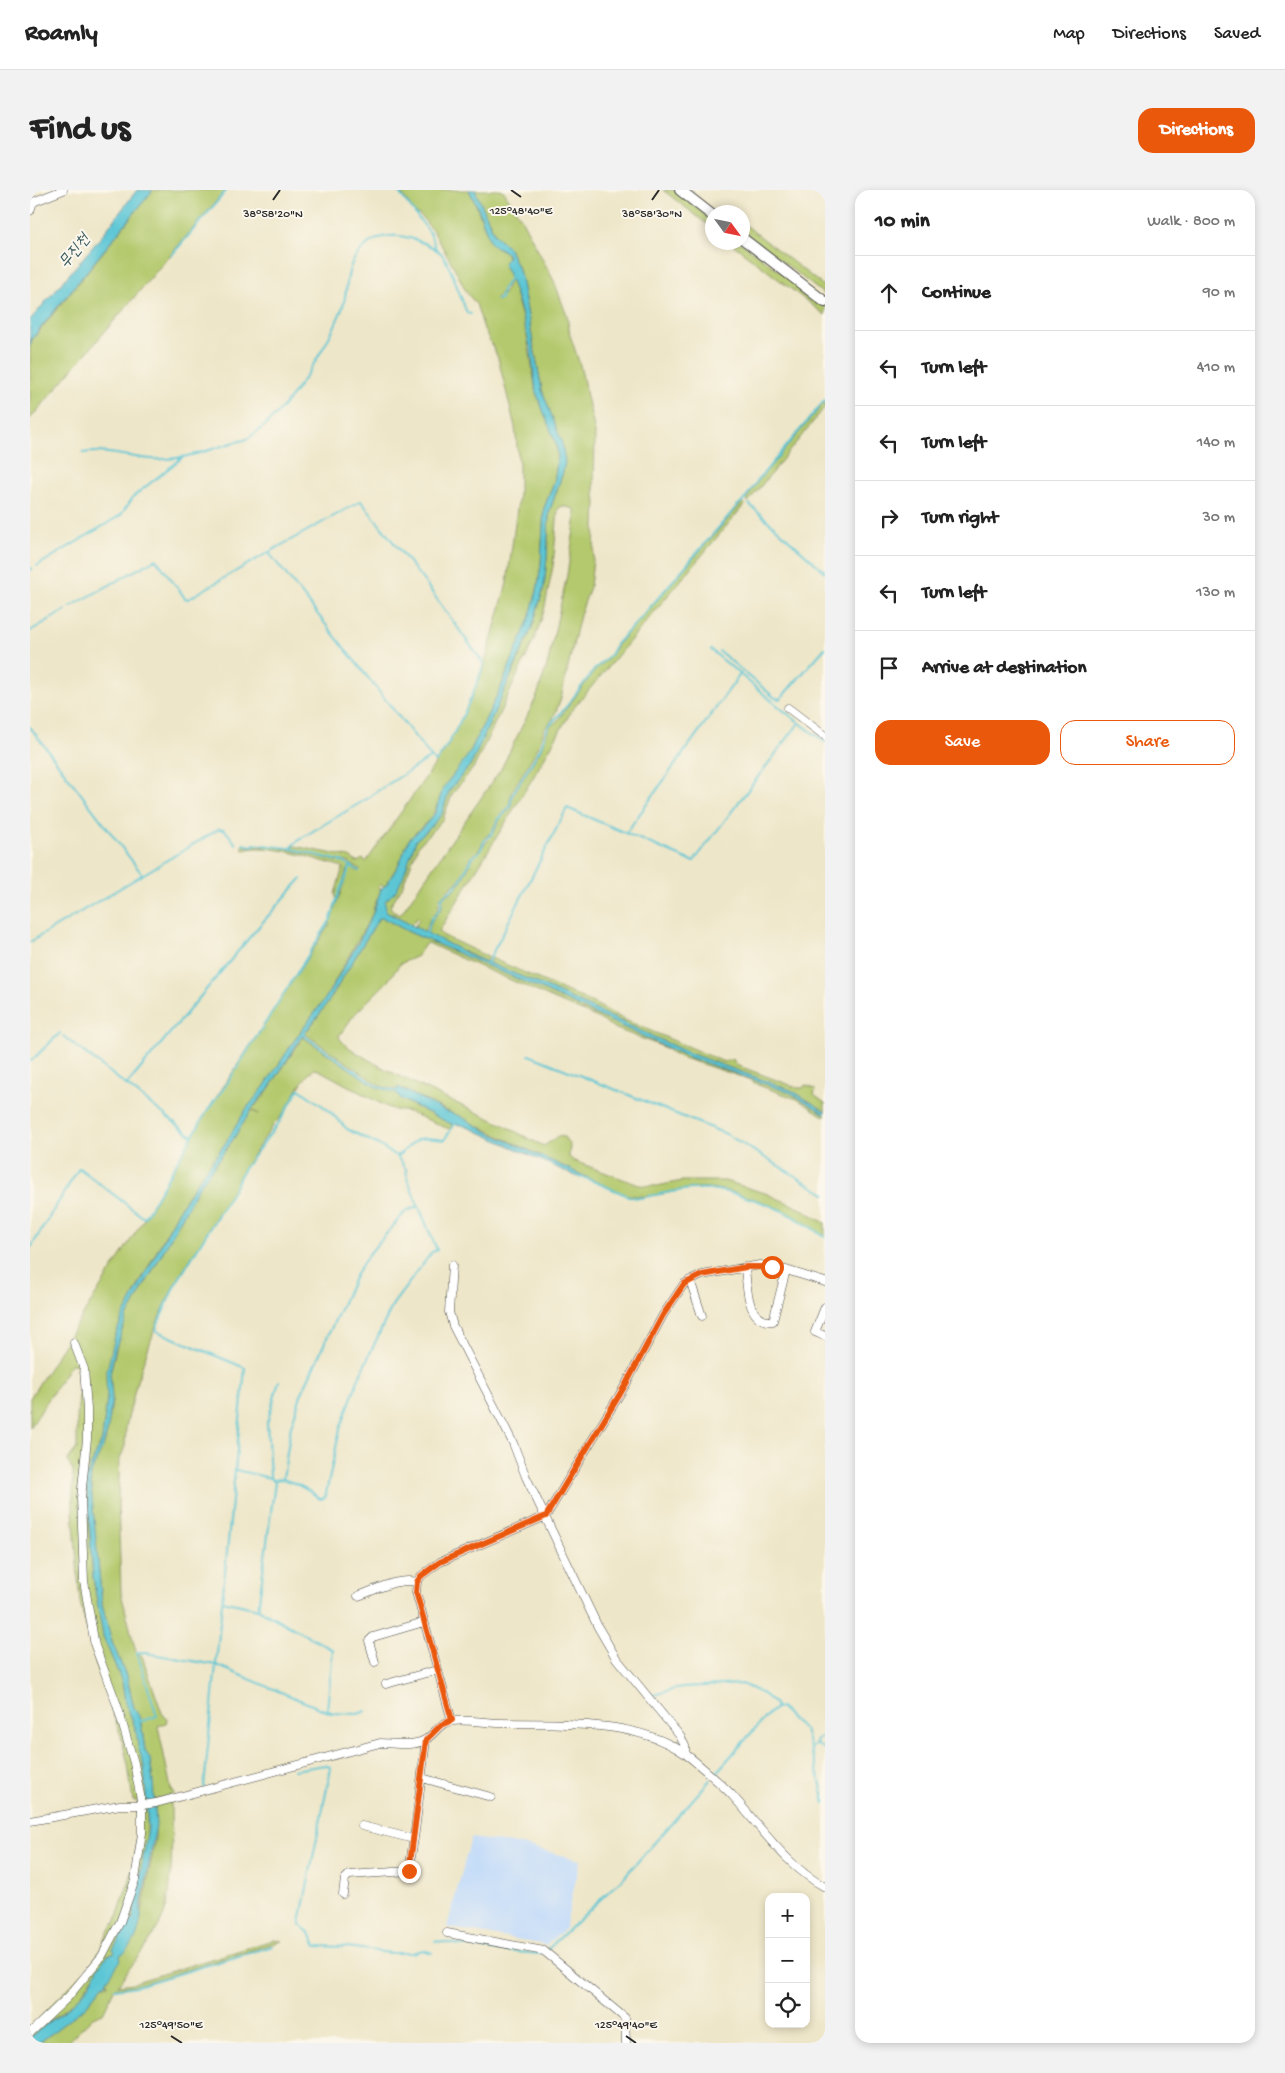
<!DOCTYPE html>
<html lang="en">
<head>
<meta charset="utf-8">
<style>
	body { margin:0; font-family:"Gochi Hand","Poor Story",sans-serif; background:#f2f2f2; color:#222 }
	.controls { position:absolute; right:15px; bottom:15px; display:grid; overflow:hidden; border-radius:10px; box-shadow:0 2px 8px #0003 }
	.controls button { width:45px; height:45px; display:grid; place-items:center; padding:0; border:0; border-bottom:1px solid #e0e0e0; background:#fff; color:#222; font:25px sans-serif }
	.compass { position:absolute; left:675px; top:15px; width:45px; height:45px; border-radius:50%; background:#fff; box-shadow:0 2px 8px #0003; rotate:123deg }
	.stop { position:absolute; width:15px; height:15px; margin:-11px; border:4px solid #ea580c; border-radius:50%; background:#fff }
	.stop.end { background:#ea580c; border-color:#fff; box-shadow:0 1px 5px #0008 }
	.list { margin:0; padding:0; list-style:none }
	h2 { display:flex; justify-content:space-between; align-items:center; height:65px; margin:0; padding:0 20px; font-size:21px }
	h2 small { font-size:16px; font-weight:400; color:#767676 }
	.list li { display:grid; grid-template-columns:32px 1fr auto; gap:15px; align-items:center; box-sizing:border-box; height:75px; padding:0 20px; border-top:1px solid #e0e0e0 }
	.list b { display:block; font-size:19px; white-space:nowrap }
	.list em { font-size:16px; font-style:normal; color:#767676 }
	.actions { display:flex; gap:10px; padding:15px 20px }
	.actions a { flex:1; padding:11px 0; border:1px solid #ea580c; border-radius:15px; text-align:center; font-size:18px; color:#ea580c }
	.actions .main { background:#ea580c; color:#fff }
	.icon { flex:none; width:28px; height:28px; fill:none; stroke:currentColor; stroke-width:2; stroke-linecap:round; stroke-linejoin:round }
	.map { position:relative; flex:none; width:795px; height:1853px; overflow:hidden; border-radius:15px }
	header { display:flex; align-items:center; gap:30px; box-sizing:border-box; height:70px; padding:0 25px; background:#fff; border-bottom:1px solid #e0e0e0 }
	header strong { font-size:24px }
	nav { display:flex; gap:28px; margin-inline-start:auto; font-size:18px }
	.intro { display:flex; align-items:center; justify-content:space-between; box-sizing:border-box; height:120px; padding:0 30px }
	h1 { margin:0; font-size:35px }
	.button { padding:12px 22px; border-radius:15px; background:#ea580c; color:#fff; font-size:18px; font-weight:700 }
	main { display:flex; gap:30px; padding:0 30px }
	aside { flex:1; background:#fff; border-radius:15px; box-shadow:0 2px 8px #0003 }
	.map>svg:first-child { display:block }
</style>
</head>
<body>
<header>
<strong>Roamly</strong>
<nav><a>Map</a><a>Directions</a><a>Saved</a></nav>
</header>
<div class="intro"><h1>Find us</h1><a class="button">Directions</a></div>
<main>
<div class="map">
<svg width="795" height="1853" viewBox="0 0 795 1853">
	<rect width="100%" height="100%" fill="#fbf7ec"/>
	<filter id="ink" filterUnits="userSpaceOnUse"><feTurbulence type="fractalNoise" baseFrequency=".02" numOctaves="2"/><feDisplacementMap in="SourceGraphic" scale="10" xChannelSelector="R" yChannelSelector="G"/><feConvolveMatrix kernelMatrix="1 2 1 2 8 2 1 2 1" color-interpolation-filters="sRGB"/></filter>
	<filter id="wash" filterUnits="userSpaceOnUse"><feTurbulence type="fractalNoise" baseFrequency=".0096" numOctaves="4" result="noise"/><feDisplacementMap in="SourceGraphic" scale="20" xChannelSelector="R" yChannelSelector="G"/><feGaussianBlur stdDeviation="1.12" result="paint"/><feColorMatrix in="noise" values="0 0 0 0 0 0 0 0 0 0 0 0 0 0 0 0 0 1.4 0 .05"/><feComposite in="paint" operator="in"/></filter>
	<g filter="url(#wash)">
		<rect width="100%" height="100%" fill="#eee6c8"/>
		<path fill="#c6ddf8" d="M441 1648 488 1654 550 1670 535 1739 516 1755 417 1737Z"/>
		<path fill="#b4c96d" stroke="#707a4c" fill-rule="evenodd" d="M123 0H196L0 229V157L2 150Z
			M369 0H439C446 11 458 51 463 55 466 58 472 59 476 63L477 70 474 73 480 87C477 93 471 105 466 109L467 111C474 106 476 96 481 89L497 145 506 202 526 254 528 266 524 293 514 318 511 375 507 401 499 429 471 497 439 564 431 577 418 591 401 628 379 649 370 672 355 696 350 695 349 697 351 702 344 716 343 723 295 809 268 845 234 897 217 918 196 952 154 1011 109 1094 85 1146 72 1250 56 1287 58 1323 63 1387 73 1446 92 1492 95 1511 106 1540 114 1576 117 1612 103 1611 98 1575 91 1546 67 1479 50 1412 43 1321V1280L37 1271 47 1258V1225L50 1196 46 1174H41L0 1238V1208L114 1029 176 923 299 735 319 679 321 676 328 682 330 680 318 672 269 662 262 659 264 656 319 667 327 672 333 669 336 672 417 557 441 509 454 476 477 393 489 304V275L485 237 468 168 454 139 446 114 437 103 423 75 403 41 391 26 385 23Z
			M445 0H473L491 28 524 91 537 126 540 145 550 175 565 242 564 297 566 313 564 360 560 397 550 425 531 508 523 529 515 538 508 558 481 603 479 617 468 627 462 641 455 648 449 660 441 667 437 677 429 690 410 708 408 720 401 727 395 740 392 741 385 736 389 730 387 728 381 735 365 725 356 722 355 711 373 687 386 650 400 638 412 624 419 601 442 573 460 530 485 478 502 437 514 397 517 368 519 323 533 282 523 232 512 200 490 83 478 57 465 45ZM532 316 545 319V333L537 385 518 472 507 506 471 579 370 725 363 721 360 716 372 697 388 656 413 629 422 604 444 577 505 448 514 421 523 376 528 319Z
			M633 0H644L682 30V38Z
			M713 33 795 97V105L713 41Z
			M701 53H712L795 116V125Z
			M795 212V217L718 312 716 309 729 290Z
			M713 312 715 314 542 520 501 591 409 741 412 745 458 767 456 772 397 744 402 730 412 718 413 707 423 701 431 692 443 668 464 643 470 629 481 618 483 605 511 559 519 537 527 531 565 480 580 466 587 455Z
			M213 655 222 657 225 655 234 657 237 655C259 659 280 664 302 670 309 673 315 671 320 676L316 682 307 711 305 704 313 677C286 670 240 652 213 660Z
			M349 727 353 728 379 742 511 799 653 865 761 903 795 924V927L767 909 728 895 718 889 650 867 631 856 584 838C567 826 547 819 528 811 485 791 441 774 398 753H396L387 766 370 774 358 791 324 825 309 846C310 863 438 918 459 928 478 936 495 948 514 956L528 946 534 947 540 955 539 967 544 971 609 995 627 996 652 991H695L735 1003 772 1019 795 1033V1047C765 1025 741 1013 705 1003 693 1000 680 997 667 998 642 1000 616 1012 591 1003 516 969 442 933 368 897L366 900 350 896 275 844 297 814Z
			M461 768 563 813 595 830 694 872 703 869 706 875 768 898H773L775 895 785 899 784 905 795 913V921L761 900 659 863 512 795 459 773Z
			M273 847 348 898 367 903 376 912 424 935 419 939 379 922 365 920 355 916 289 880 284 879C266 893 261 920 244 934L213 980 205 997 144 1096 128 1130 107 1191 96 1237 95 1256 90 1269 88 1309 91 1403 106 1462 112 1466 132 1523 137 1529 136 1533 128 1536 141 1599 145 1604 124 1610 121 1574 115 1560 111 1533 104 1518 97 1488 82 1452 72 1414 62 1311 60 1284 75 1252 82 1212 80 1184 89 1147 97 1127 168 998 202 951 221 920 229 924 221 920 234 906Z
			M141 1611C141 1643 145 1699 133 1727 122 1752 102 1773 88 1795L103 1793 243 1750 252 1751 107 1795 85 1798 73 1823 63 1827 36 1853H9L55 1817 73 1795H78L77 1790 90 1770 89 1766 112 1721 125 1649V1615Z
			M117 1617V1648L103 1728 83 1759 85 1762 77 1765 49 1808 0 1847V1838L58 1778 69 1763 78 1742 85 1733 104 1677 107 1648V1618Z"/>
		<path fill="#5bc6d5" stroke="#437880" d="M107 0H123L17 130 2 149 0 157V130L71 47Z
			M439 0H445L465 45 478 57 490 83 512 200 532 253 535 272 533 282 519 323 517 368 514 397 502 438 442 573 419 601 412 624 400 638 386 650 373 687 365 702 355 711 356 722 444 767 512 795 659 863 761 900 795 921V924L761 903 653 865 511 799 379 742 353 728H349L297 814 269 851 240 897 224 916 202 951 168 998 97 1127 85 1160 80 1184 82 1206 78 1239 73 1257 60 1284 72 1414 82 1452 97 1488 104 1518 110 1528 115 1560 120 1569 123 1591 126 1635 111 1717C113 1732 105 1759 90 1765L91 1770 77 1790V1793L73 1795 55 1817 9 1853H0V1847C21 1830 47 1815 61 1792 68 1780 71 1767 85 1762L83 1759 103 1728 118 1638 114 1576 108 1557 106 1540 95 1511 92 1492 73 1446 63 1387 56 1287 72 1250 77 1208 76 1185 85 1146 93 1126 154 1011 196 952 217 918 234 897 268 845 295 809 328 753 343 723 351 699 357 694 370 672 379 649 395 635 405 623 413 598 439 564 471 497 499 429 507 401 511 375 514 318 524 293 528 266 526 254 506 202 501 160 489 114 477 80 473 74 478 66C474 57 465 59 460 52L448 18Z
			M368 897 415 921 430 926 458 942 554 986 552 988H550L445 940 432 935 421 934 371 909 366 902Z"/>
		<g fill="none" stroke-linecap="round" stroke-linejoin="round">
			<path stroke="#5bc6d5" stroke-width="2" d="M367 0 400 43 406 59
				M141 66 197 0
				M467 110 471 108 472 100 481 87
				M53 263C75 259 99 268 121 269 150 271 176 261 202 253 209 251 215 251 220 247 256 224 297 158 312 119 318 103 315 85 323 71 341 41 368 41 396 54 402 57 410 60 414 67 424 84 429 104 437 123L441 124
				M719 314 795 382
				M239 363 401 567 341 605 340 607 273 647 264 654 261 659
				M7 376 91 325 104 306 153 267
				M0 380 2 378
				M40 417 126 369 155 408 158 409 239 362 331 311 393 390 454 474C442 508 427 543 406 572L401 567
				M0 441 36 420
				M681 460 754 521 795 552
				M689 461 745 508 750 509 795 458
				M0 537 112 684
				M596 643 711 483
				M213 654 222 656 224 654 259 658 314 672 329 681
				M396 744 401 730 411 717 412 707 422 700 430 691 442 668 450 661 455 650 462 643 469 629 480 617 482 605 510 559 518 537 536 517 564 480 580 465 586 454 610 429 708 315 714 310 728 290 795 210
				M0 752 189 639 195 640 206 654
				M457 774 537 618 661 671H664L769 533
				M273 845 348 897 367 902
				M33 846 162 946
				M499 865 696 944 795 1004
				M1 871 30 843
				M96 896 224 742 271 689
				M551 986 601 1007 610 1008C628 1005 648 999 667 999 680 998 693 1001 705 1004 743 1014 764 1025 795 1047
				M0 1059 49 978 114 1028 176 923 196 895 301 729 309 702 321 675
				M206 1280 240 1288 245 1292 228 1419
				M240 1287 237 1233 249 1191
				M253 1289 261 1236 271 1205 326 1084 339 1064 376 1021 389 1016
				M244 1290C256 1286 281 1301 290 1309L295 1308 310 1239 330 1185 363 1114 402 1062 407 1060 378 991 376 979 367 966
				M193 1411 228 1419 303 1460 297 1520 303 1523
				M621 1506 652 1497 712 1494 733 1504 745 1514 746 1518
				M109 1532 127 1526 107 1463 110 1462 186 1475 301 1523 328 1524 336 1521
				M786 1554 795 1560
				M781 1558 786 1554 787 1549 795 1546
				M264 1580 295 1575 301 1578 270 1732V1735L280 1743 286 1756 317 1757 360 1763H382L393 1760 402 1763
				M684 1585 739 1523 746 1518H751L759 1527 775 1540 790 1591 795 1613
				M174 1597 215 1178 129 1142 126 1140 127 1136 144 1097 205 997 213 980 250 931 269 899 297 919 317 939 347 954 366 966C374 963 378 956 385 951 393 946 405 949 414 950L425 934
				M405 1751 464 1760 511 1764
				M517 1760 595 1686 681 1589
				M85 1799 107 1796 243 1756"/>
		</g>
	</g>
	<g filter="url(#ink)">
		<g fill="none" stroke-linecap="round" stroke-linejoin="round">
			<g stroke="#484743" stroke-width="9">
				<path id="minor" d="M0 21 3 12 33 0
					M758 518 795 546
					M422 1075 419 1122 423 1136 483 1253 496 1287 568 1437 586 1468 650 1546 655 1556V1563
					M715 1077C717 1095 716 1134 743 1131L756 1080
					M660 1090 672 1126
					M795 1117 785 1142 795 1146
					M328 1406C346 1400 368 1387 387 1392
					M345 1472 339 1451 343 1447 394 1432
					M356 1494 407 1480
					M422 1531 386 1402 387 1392 391 1386 410 1372 516 1326 596 1194 633 1125 654 1094 672 1085 730 1075 756 1080 795 1092
					M392 1588 461 1607
					M0 1631 90 1615H112L126 1613 350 1553C363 1553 383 1557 395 1550 405 1544 410 1532 422 1531 436 1529 457 1533 471 1533 531 1534 613 1528 662 1569 675 1580 689 1592 701 1604 731 1637 756 1676 795 1697
					M332 1636 384 1649
					M313 1704 315 1689 319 1685 379 1681 385 1641 396 1550
					M417 1743 514 1761 595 1828 596 1853
					M0 1843 38 1807 72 1766 90 1732 105 1690 112 1643V1615L104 1573 87 1515 65 1456 54 1391 51 1308 57 1249V1219L54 1179 44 1153"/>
			</g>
			<g stroke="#484743" stroke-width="12">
				<path id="major" d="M650 0 682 25
					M712 48 795 112"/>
			</g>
			<use href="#minor" stroke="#fff" stroke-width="8"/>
			<use href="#major" stroke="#fff" stroke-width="10"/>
		</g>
	</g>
	<g fill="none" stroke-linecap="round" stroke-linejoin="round" filter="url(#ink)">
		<path stroke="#ea580c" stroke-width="6" d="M379 1681 396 1550 411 1535 422 1530 386 1402 387 1392 391 1386 410 1372 516 1326 596 1194 633 1125 654 1094 672 1085 716 1077H742"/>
	</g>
	<path fill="none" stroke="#2b2b2b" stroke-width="2" d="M481 0 491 7M243 10 250 0M622 10 629 0M141 1846 152 1853M596 1846 606 1853"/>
	<g text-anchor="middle" stroke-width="4" stroke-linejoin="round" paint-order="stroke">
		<g font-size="16" font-style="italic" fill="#395a5e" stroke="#fbf7ec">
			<text transform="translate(43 60) rotate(-51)" y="6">무진천</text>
		</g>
	</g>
	<g font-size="12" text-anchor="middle" fill="#2b2b2b" stroke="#fbf7ec" stroke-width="4" stroke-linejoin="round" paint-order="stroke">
		<text x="491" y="24">125°48'40"E</text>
		<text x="243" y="27">38°58'20"N</text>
		<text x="622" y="27">38°58'30"N</text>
		<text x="141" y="1838">125°49'50"E</text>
		<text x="596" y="1838">125°49'40"E</text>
	</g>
</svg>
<div class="controls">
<button>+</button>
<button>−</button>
<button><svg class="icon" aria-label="locate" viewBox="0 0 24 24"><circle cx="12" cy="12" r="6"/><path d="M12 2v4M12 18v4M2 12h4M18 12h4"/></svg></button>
</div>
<svg class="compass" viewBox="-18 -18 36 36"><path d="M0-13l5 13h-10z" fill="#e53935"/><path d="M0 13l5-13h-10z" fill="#767676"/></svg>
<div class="stop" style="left:742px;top:1077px"></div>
<div class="stop end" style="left:379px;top:1681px"></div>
</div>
<aside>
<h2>10 min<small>Walk · 800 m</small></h2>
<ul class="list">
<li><svg class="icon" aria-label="ahead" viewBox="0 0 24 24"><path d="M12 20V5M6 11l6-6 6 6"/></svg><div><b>Continue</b></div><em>90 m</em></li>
<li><svg class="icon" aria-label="left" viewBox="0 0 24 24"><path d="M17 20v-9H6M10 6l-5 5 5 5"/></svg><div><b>Turn left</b></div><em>410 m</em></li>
<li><svg class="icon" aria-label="left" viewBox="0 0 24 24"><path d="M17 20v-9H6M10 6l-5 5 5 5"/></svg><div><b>Turn left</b></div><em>140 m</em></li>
<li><svg class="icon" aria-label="right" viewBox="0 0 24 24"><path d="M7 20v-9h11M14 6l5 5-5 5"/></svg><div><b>Turn right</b></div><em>30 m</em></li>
<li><svg class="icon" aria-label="left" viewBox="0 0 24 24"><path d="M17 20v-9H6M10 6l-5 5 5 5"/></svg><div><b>Turn left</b></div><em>130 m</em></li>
<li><svg class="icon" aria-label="arrive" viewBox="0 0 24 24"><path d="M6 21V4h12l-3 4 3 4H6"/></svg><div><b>Arrive at destination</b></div></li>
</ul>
<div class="actions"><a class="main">Save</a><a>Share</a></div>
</aside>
</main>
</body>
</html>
